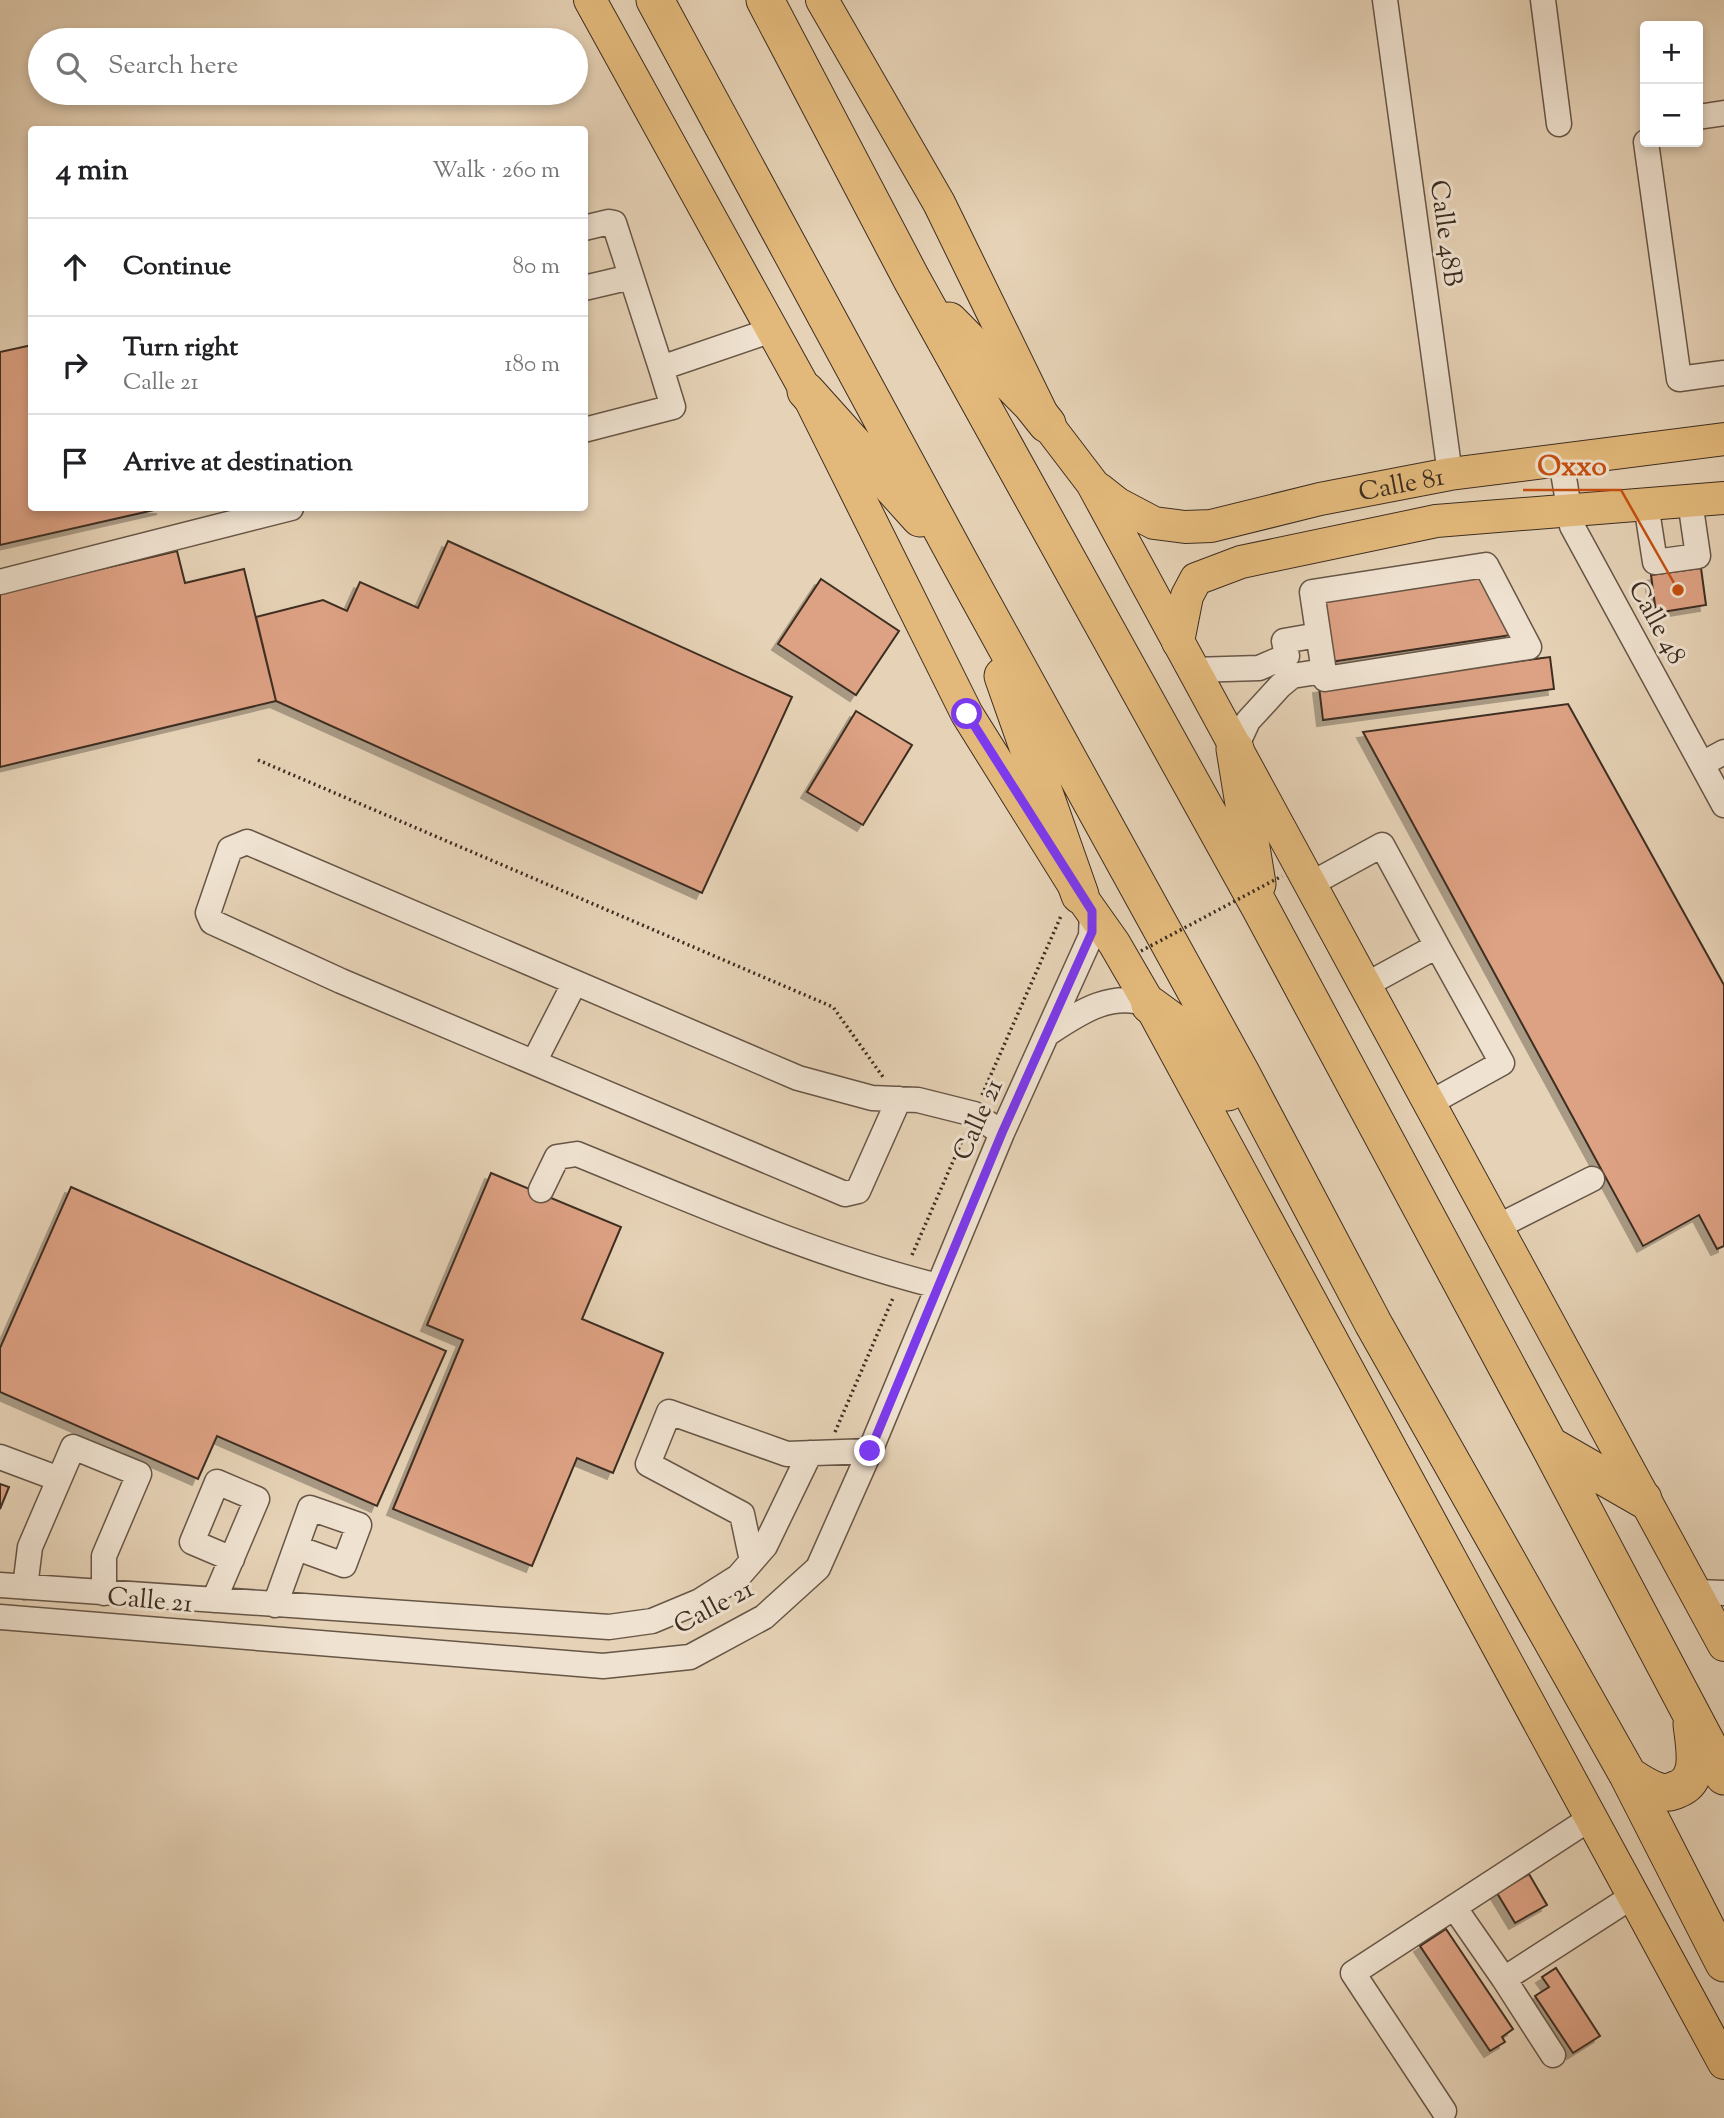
<!DOCTYPE html>
<html lang="en">
<head>
<meta charset="utf-8">
<style>
	body { margin:0; font-family:"Sorts Mill Goudy",serif; background:#f2f2f2; color:#202124 }
	.controls { position:absolute; right:21px; top:21px; display:grid; overflow:hidden; border-radius:7px; box-shadow:0 4px 10px #0003 }
	.controls button { width:63px; height:63px; display:grid; place-items:center; padding:0; border:0; border-bottom:2px solid #e0e0e0; background:#fff; color:#202124; font:35px sans-serif }
	.stop { position:absolute; width:21px; height:21px; margin:-16px; border:5px solid #7c3aed; border-radius:50%; background:#fff }
	.stop.end { background:#7c3aed; border-color:#fff; box-shadow:0 2px 7px #0008 }
	.list { margin:0; padding:0; list-style:none }
	h2 { display:flex; justify-content:space-between; align-items:center; height:91px; margin:0; padding:0 28px; font-size:30px }
	h2 small { font-size:23px; font-weight:400; color:#757577 }
	.list li { display:grid; grid-template-columns:46px 1fr auto; gap:21px; align-items:center; box-sizing:border-box; height:98px; padding:0 28px; border-top:2px solid #e0e0e0 }
	.list b { display:block; font-size:26px; white-space:nowrap }
	.list p { margin:0; font-size:23px; white-space:nowrap; color:#757577 }
	.list em { font-size:23px; font-style:normal; color:#757577 }
	.icon { flex:none; width:38px; height:38px; fill:none; stroke:currentColor; stroke-width:2; stroke-linecap:round; stroke-linejoin:round }
	.map { position:relative; flex:none; width:1724px; height:2118px; overflow:hidden }
	.search { position:absolute; background:#fff; box-shadow:0 4px 10px #0003; left:28px; top:28px; width:560px; height:77px; display:flex; align-items:center; gap:18px; box-sizing:border-box; padding:0 24px; border-radius:38px; color:#757577; font-size:26px }
	.panel { position:absolute; background:#fff; box-shadow:0 4px 10px #0003; left:28px; top:126px; width:560px; height:385px; border-radius:7px }
	.map>svg:first-child { display:block }
</style>
</head>
<body>
<div class="map">
<svg width="1724" height="2118" viewBox="0 0 1724 2118">
	<defs>
		<filter id="shadow"><feDropShadow dx="-6" dy="6" stdDeviation="0" flood-color="#0004"/></filter>
	</defs>
	<rect width="100%" height="100%" fill="#e6d2b6"/>
	<filter id="stains"><feTurbulence type="fractalNoise" baseFrequency=".00286" numOctaves="4"/><feColorMatrix values="0 0 0 0 .2 0 0 0 0 .09 0 0 0 0 .02 0 0 0 .5 -.17"/></filter>
	<radialGradient id="worn" r=".72"><stop offset=".6" stop-color="#630" stop-opacity="0"/><stop offset="1" stop-color="#630" stop-opacity=".3"/></radialGradient>
	<path fill="#dda183" stroke="#3d2d21" stroke-width="2" filter="url(#shadow)" d="M32 345V508H163L0 545V352Z
		M448 541 792 697 702 893 276 701 256 617 323 600 347 611 360 582 418 608Z
		M177 551 185 583 244 569 276 701 0 767V593Z
		M1701 568 1706 605 1656 613 1651 575Z
		M1490 576 1511 635 1330 662 1322 600Z
		M821 579 899 631 856 695 778 644Z
		M1550 657 1554 689 1323 720 1319 687Z
		M1568 704 1724 985V1246L1717 1249 1699 1215 1643 1246 1363 732Z
		M856 711 912 745 863 825 807 792Z
		M491 1173 621 1227 582 1319 663 1353 613 1473 577 1458 532 1566 393 1509 463 1340 427 1325Z
		M71 1187 446 1351 377 1506 217 1436 198 1479 0 1392V1348Z
		M0 1484 9 1487 0 1509Z
		M1529 1874 1547 1905 1515 1923 1497 1893Z
		M1446 1929 1513 2029 1502 2037 1505 2042 1490 2051 1420 1946Z
		M1556 1968 1600 2036 1573 2053 1535 1996 1549 1987 1542 1977Z"/>
	<g fill="none" stroke-linecap="round" stroke-linejoin="round">
		<g stroke="#675646" stroke-width="27">
			<path id="minor" d="M1385 0 1450 474
				M1543 0 1559 124
				M1698 117 1724 113
				M1646 142 1679 379 1724 373
				M584 228 609 222 614 223 661 368
				M584 288 631 277
				M584 430 673 407 661 368 772 330
				M1561 460 1572 526 1724 805
				M1646 504 1655 562 1698 556 1690 501
				M1486 565 1529 647 1325 679 1312 592Z
				M0 582 291 508
				M1193 670 1259 668 1287 656 1284 641 1318 635
				M1235 749 1248 721 1280 686 1292 676 1324 671
				M1702 764 1724 752
				M1309 885 1382 845 1437 946 1364 986
				M1047 1034C1079 1013 1111 990 1150 1005
				M534 1062 574 984
				M899 1099 858 1191 845 1194 341 981 212 922 208 913 230 849 247 842 798 1078 872 1098 918 1100 974 1114 1002 1133
				M1428 1104 1502 1063 1437 946
				M541 1190 557 1157 577 1154C695 1202 814 1255 938 1286
				M1495 1228 1592 1179
				M0 1457 59 1479
				M752 1561 742 1514 648 1464 669 1412 787 1454 870 1451
				M0 1585 609 1627 652 1621 700 1601 738 1577 765 1546 810 1453
				M25 1587 30 1547 73 1447 139 1474 104 1556V1593
				M1696 1592 1724 1593
				M214 1600 257 1499 217 1482 192 1542 232 1559
				M275 1605 310 1508 359 1525 344 1565 297 1548
				M0 1617 603 1666 690 1657 764 1617 818 1568 870 1451 1002 1133 1091 936 1092 911
				M1454 1907 1504 1979
				M1553 2055 1504 1979 1633 1896
				M1444 2111 1353 1973 1591 1818"/>
		</g>
		<g stroke="#3d2d21" stroke-width="34">
			<g id="major">
				<path d="M590 0 806 391 967 714 1080 895 1114 943 1150 1005 1724 2063"/>
				<path d="M822 0 939 203 1047 424 1092 483 1724 1645"/>
				<path id="s1" d="M1099 489 1118 504 1154 523 1185 527 1211 526 1320 499 1450 474 1724 439"/>
				<path d="M1178 642 1187 596 1196 579 1241 562 1436 521 1724 498"/>
			</g>
		</g>
		<g stroke="#3d2d21" stroke-width="39">
			<path id="highway" d="M655 0 960 563 1242 1075 1373 1323 1628 1775 1724 1963
				M765 0 911 278 1261 909 1549 1445 1724 1776
				M949 321 1031 404 1047 424
				M806 391 920 518
				M1003 676 1080 895
				M1235 749 1257 884
				M1150 1005 1187 1032 1228 1092
				M1549 1445 1643 1499
				M1628 1775C1637 1781 1647 1788 1657 1791 1665 1794 1671 1792 1678 1789 1703 1779 1694 1745 1692 1724"/>
		</g>
		<path stroke="#3d2d21" stroke-width="3.5" stroke-dasharray="2 3.5" stroke-linecap="butt" d="M258 760 833 1007 883 1077
			M982 1095 1061 916
			M912 1255 965 1134
			M835 1432 893 1298"/>
		<use href="#minor" stroke="#efe2d0" stroke-width="24"/>
		<use href="#major" stroke="#e3b97b" stroke-width="32"/>
		<use href="#highway" stroke="#e3b97b" stroke-width="37"/>
		<path stroke="#3d2d21" stroke-width="3.5" stroke-dasharray="2 3.5" stroke-linecap="butt" d="M1141 951 1282 876"/>
	</g>
	<g fill="none" stroke-linecap="round" stroke-linejoin="round">
		<path stroke="#7c3aed" stroke-width="9" d="M870 1451 1002 1133 1092 932V911L967 714"/>
	</g>
	<g text-anchor="middle" stroke-width="6" stroke-linejoin="round" paint-order="stroke">
		<g font-size="26" fill="#3d2d21" stroke="#efe2d0">
			<text transform="translate(1447 233) rotate(82)" y="9">Calle 48B</text>
			<text dy="9" stroke="none"><textPath href="#s1" startOffset="317">Calle 81</textPath></text>
			<text transform="translate(1658 622) rotate(61)" y="9">Calle 48</text>
			<text transform="translate(977 1119) rotate(-66)" y="9">Calle 21</text>
			<text transform="translate(150 1599) rotate(5)" y="9">Calle 21</text>
			<text transform="translate(713 1606) rotate(-28)" y="9">Calle 21</text>
		</g>
	</g>
	<path fill="none" stroke="#c65010" stroke-width="2.5" d="M1678 590L1621 490H1523"/>
	<circle fill="#c65010" stroke="#efe2d0" stroke-width="2.5" cx="1678" cy="590" r="7"/>
	<g font-size="28" text-anchor="middle" font-weight="bold" fill="#c65010" stroke="#efe2d0" stroke-width="6" stroke-linejoin="round" paint-order="stroke">
		<text x="1572" y="475">Oxxo</text>
	</g>
	<rect width="100%" height="100%" filter="url(#stains)"/>
	<rect width="100%" height="100%" fill="url(#worn)"/>
</svg>
<div class="controls">
<button>+</button>
<button>−</button>
</div>
<div class="stop" style="left:967px;top:714px"></div>
<div class="stop end" style="left:870px;top:1451px"></div>
<div class="search"><svg class="icon" aria-label="search" viewBox="0 0 24 24"><circle cx="10" cy="10" r="6"/><path d="M15 15l6 6"/></svg>Search here</div>
<section class="panel">
<h2>4 min<small>Walk · 260 m</small></h2>
<ul class="list">
<li><svg class="icon" aria-label="ahead" viewBox="0 0 24 24"><path d="M12 20V5M6 11l6-6 6 6"/></svg><div><b>Continue</b></div><em>80 m</em></li>
<li><svg class="icon" aria-label="right" viewBox="0 0 24 24"><path d="M7 20v-9h11M14 6l5 5-5 5"/></svg><div><b>Turn right</b><p>Calle 21</p></div><em>180 m</em></li>
<li><svg class="icon" aria-label="arrive" viewBox="0 0 24 24"><path d="M6 21V4h12l-3 4 3 4H6"/></svg><div><b>Arrive at destination</b></div></li>
</ul>
</section>
</div>
</body>
</html>
